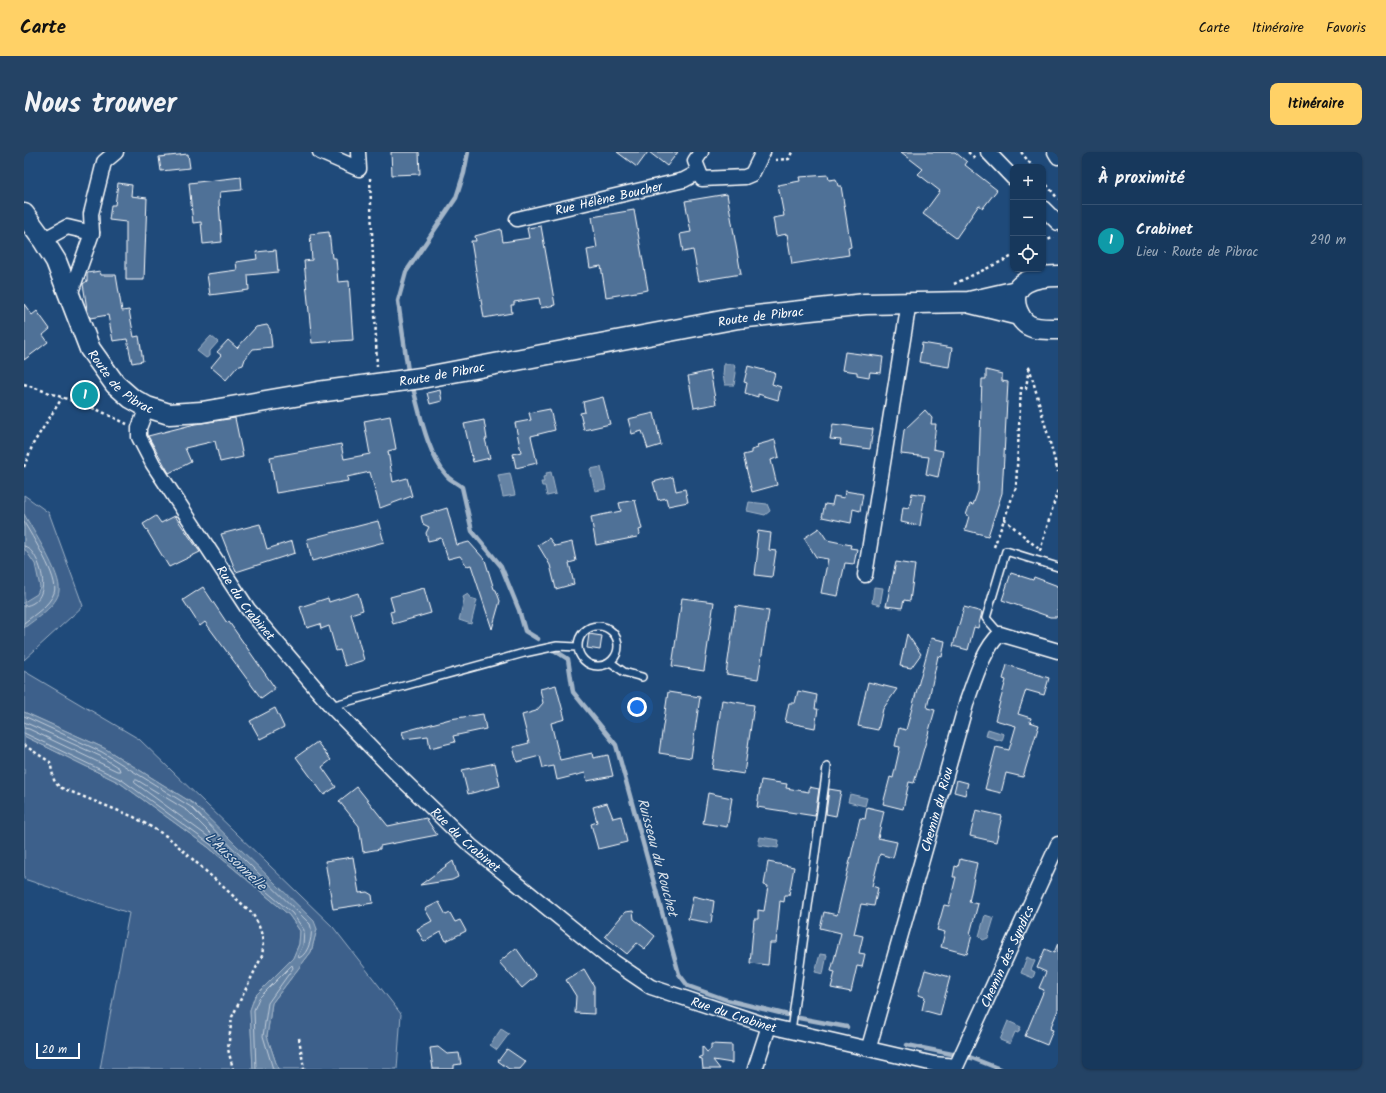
<!DOCTYPE html>
<html lang="fr">
<head>
<meta charset="utf-8">
<style>
	body { margin:0; font-family:Kalam,sans-serif; background:#244365; color:#f1f3f6 }
	.controls { position:absolute; right:12px; top:12px; display:grid; overflow:hidden; border-radius:8px; box-shadow:0 1px 3px #0004 }
	.controls button { width:36px; height:36px; display:grid; place-items:center; padding:0; border:0; border-bottom:1px solid #365272; background:#17385c; color:#f1f3f6; font:20px sans-serif }
	.scale { position:absolute; left:12px; bottom:10px; width:44px; box-sizing:border-box; padding-left:4px; border:2px solid #fff; border-top:0; font-size:11px; line-height:14px; white-space:nowrap; color:#fff; -webkit-text-stroke:3px #1f4a7a; paint-order:stroke }
	.you { position:absolute; left:613px; top:555px; width:14px; height:14px; margin:-10px; border:3px solid #fff; border-radius:50%; background:#1a73e8; box-shadow:0 0 0 6px #1a73e833 }
	.badge { display:grid; place-items:center; width:26px; height:26px; border-radius:50%; background:#ffd166; color:#fff; font-size:13px; font-weight:700 }
	.pin { position:absolute; translate:-50% -50%; border:2px solid #fff; box-shadow:0 1px 4px #0006 }
	.list { margin:0; padding:0; list-style:none }
	h2 { display:flex; justify-content:space-between; align-items:center; height:52px; margin:0; padding:0 16px; font-size:17px }
	h2 small { font-size:13px; font-weight:400; color:#9eacbb }
	.list li { display:grid; grid-template-columns:26px 1fr auto; gap:12px; align-items:center; box-sizing:border-box; height:72px; padding:0 16px; border-top:1px solid #365272 }
	.list b { display:block; font-size:15px; white-space:nowrap }
	.list p { margin:0; font-size:13px; white-space:nowrap; color:#9eacbb }
	.list em { font-size:13px; font-style:normal; color:#9eacbb }
	.icon { flex:none; width:22px; height:22px; fill:none; stroke:currentColor; stroke-width:2; stroke-linecap:round; stroke-linejoin:round }
	.map { position:relative; flex:none; width:1034px; height:917px; overflow:hidden; border-radius:8px }
	header { display:flex; align-items:center; gap:24px; box-sizing:border-box; height:56px; padding:0 20px; background:#ffd166; color:#111 }
	header strong { font-size:19px }
	nav { display:flex; gap:22px; margin-inline-start:auto; font-size:14px }
	.intro { display:flex; align-items:center; justify-content:space-between; box-sizing:border-box; height:96px; padding:0 24px }
	h1 { margin:0; font-size:28px }
	.button { padding:10px 18px; border-radius:8px; background:#ffd166; color:#111; font-size:14px; font-weight:700 }
	main { display:flex; gap:24px; padding:0 24px }
	aside { flex:1; background:#17385c; border-radius:8px; box-shadow:0 1px 3px #0004 }
	.map>svg:first-child { display:block }
</style>
</head>
<body>
<header>
<strong>Carte</strong>
<nav><a>Carte</a><a>Itinéraire</a><a>Favoris</a></nav>
</header>
<div class="intro"><h1>Nous trouver</h1><a class="button">Itinéraire</a></div>
<main>
<div class="map">
<svg width="1034" height="917" viewBox="0 0 1034 917">
	<rect width="100%" height="100%" fill="#1f4a7a"/>
	<filter id="ink" filterUnits="userSpaceOnUse"><feTurbulence type="fractalNoise" baseFrequency=".025" numOctaves="2"/><feDisplacementMap in="SourceGraphic" scale="8" xChannelSelector="R" yChannelSelector="G"/><feConvolveMatrix kernelMatrix="1 2 1 2 8 2 1 2 1" color-interpolation-filters="sRGB"/></filter>
	<g filter="url(#ink)">
		<path fill="#3c618b" stroke="#9eb0c5" d="M0 343 25 361 59 454 0 508Z
			M0 519 115 587 309 775 377 862 373 917H254L243 884 248 851 287 800 293 777 170 652 80 596 0 560Z
			M0 584 96 631 184 695 265 763 276 779 275 792 269 806 231 844 226 858 229 917H76L105 761 0 727Z"/>
		<path fill="#6583a4" stroke="#a3b5c8" d="M187 184 194 190 186 199V204L182 206 173 199Z
			M700 212H710L712 221 710 233H701L699 223Z
			M577 315 582 337 571 339 566 317Z
			M527 320 532 342 523 344 521 334H518L517 330H520L519 325 523 324 522 321Z
			M486 321 491 343 479 345 474 323Z
			M725 350 743 352 746 359 741 363 723 359Z
			M0 362C8 377 38 423 35 439 34 453 10 468 0 476V450L13 442 16 435 11 412 0 396Z
			M850 435 859 436 856 453 848 451Z
			M444 442 446 446 453 448 447 472 435 468 440 448 439 445Z
			M0 560 80 596 170 652 290 769 293 777 287 800 248 851 243 884 254 917H229L226 858 231 844 269 806 275 792 276 779 265 763 184 695 96 631 0 584Z
			M964 577 980 582 978 589 962 584Z
			M826 642 843 646 841 654 824 650Z
			M736 685 755 688 754 696 734 693Z
			M961 763 970 766 964 786 959 788 955 784Z
			M796 802 803 803 799 822 791 820Z
			M1003 805 1011 809 1007 818 1011 820 1009 826 997 821Z
			M984 869 997 875 994 881 991 880 986 892 976 888Z
			M477 877 485 882 473 898 466 893Z"/>
		<g fill="none" stroke-linecap="round" stroke-linejoin="round">
			<path stroke="#c1cddb" stroke-width="1" d="M0 370C7 383 36 427 30 441 25 454 11 462 0 471
				M0 394C14 396 34 450 0 454
				M0 564 78 600 167 655 286 772C290 781 285 802 275 806L274 804 279 793 280 778 268 761 186 692 98 628 0 581
				M0 570 76 604 95 616 96 619H93L5 577 0 576
				M111 628H113L164 659 188 683V685L186 686 111 631Z
				M232 917 230 858 235 846 268 813 269 816 244 851 239 884 249 917"/>
			<path stroke="#a3b5c8" stroke-width="4.5" d="M384 219 374 149 382 120 432 46 440 21 444 0
				M389 236C396 262 404 303 423 324 426 328 433 331 438 335L448 379 477 414 495 458 501 479 514 487
				M530 498 544 507 549 540 592 593 655 822 664 834 703 848 764 863
				M775 866 823 875
				M883 893 948 906 976 917"/>
		</g>
		<path fill="#507197" stroke="#fff" d="M367 0H395L396 22 368 23Z
			M593 0H624L613 15Z
			M625 0H654L643 14Z
			M877 0H931L943 10 941 13 973 38 959 56 955 53 932 86 899 62 916 39 894 22 899 17Z
			M164 2 166 16 137 19 135 5Z
			M804 23 805 28 812 27 814 34H817L827 95 824 96 825 103 768 112 763 82 752 84 749 66 760 64 754 33 776 29 775 25Z
			M217 25 218 38 196 40 195 50 198 90 179 92 177 70 169 71 165 31Z
			M94 31 108 33 107 44 123 46 120 128H102V70L85 68 87 53H91Z
			M703 42 717 122 675 129 669 98 659 100 656 82 667 80 661 49Z
			M610 58 624 138 582 145 577 114 566 116 563 98 573 96 568 65Z
			M517 74 531 153 517 156 515 146 490 150V153H487L488 161 460 166 447 89H452L451 84 477 77 479 90 505 86 503 76Z
			M305 80 308 106H312L314 130 325 129 329 188 288 191 280 109 288 108 286 82Z
			M252 98 254 120 224 123 225 138 186 143 183 122 213 118 212 110 233 107 232 100Z
			M76 119 77 123H92L98 159 105 158 110 185 115 184 119 209 108 211 103 187 89 189 84 163 66 166 63 157 59 132 63 129V121Z
			M0 152 8 163 13 159 26 177 19 183 24 190 0 208Z
			M243 173 246 177 248 195 229 197 221 207 219 213 213 215 202 228 187 215 197 203 193 200 204 188 213 196 232 175Z
			M898 191 928 196 925 215 895 210Z
			M821 200 859 205 857 221 846 220 845 225 833 223V220L818 218Z
			M724 214 751 221 748 232 757 235 754 248 734 242V245L721 241 723 231 720 230Z
			M962 218 978 222V229L984 230 978 341 964 384 941 378 945 364 942 363 946 352 949 353 954 339 958 227H962Z
			M686 219 692 252 670 256 664 224Z
			M416 238 418 249 406 252 403 241Z
			M579 245 586 272 560 278 556 261 561 260 559 250Z
			M526 257 531 278 507 284 513 311 492 316 489 302 497 300 491 271 507 268 505 261Z
			M901 258 908 266 907 272H912L909 297 919 299 914 325 902 322 905 305 877 302 880 278Z
			M630 261 637 293 624 297 618 279 608 282 604 267Z
			M366 264 372 297 364 299 369 330 383 326 388 344 356 356 346 320 323 325 324 329 252 341 246 305 317 292 320 307 346 302 340 269Z
			M211 266 219 305 196 310 191 289 161 296 167 310 145 321 124 284 171 272Z
			M460 268 463 287H461L466 306 449 310 440 272Z
			M809 272 849 277 846 297 816 293 817 288 806 287Z
			M751 288 755 305 747 308 753 333 728 340 719 303 727 301V298L734 296 733 293Z
			M649 325 652 339 661 337 664 350 644 354 642 346 634 348 629 330Z
			M821 339 839 342 836 359 829 357 827 371 798 365 801 352 808 353 810 344 820 346Z
			M888 341 901 343 896 374 877 370 879 355 885 356Z
			M611 348 618 377 615 378 616 382 613 385 572 393 567 365 597 359 595 351Z
			M423 356 433 393 445 390 461 408 470 437 472 438 476 449 468 477 447 413 443 414 436 404 424 407 417 386 404 389 402 381 405 375 399 372 397 364Z
			M132 364 137 371 151 364 176 400 145 415 119 372Z
			M354 369 360 390 288 409 283 387Z
			M236 372 243 397 268 389 271 401 212 420 197 382Z
			M795 376 803 388 827 393 826 396 833 397 830 412 821 411 814 444 797 441 804 407 792 405 780 386Z
			M734 379 747 381 745 398 752 399 748 425 731 423 734 397 732 396Z
			M525 386 531 394 548 390 552 409 545 411 550 432 532 437 526 413 514 393Z
			M872 410 891 413 886 449 880 448 878 456 862 454Z
			M987 421 1009 428 1010 425 1034 434V465H1026L978 448Z
			M179 435 203 471 205 470 251 536 237 546 181 470 176 474 159 448Z
			M400 436 407 461 369 472 366 460 370 459 366 445Z
			M334 441 339 458 327 462 340 508 321 514 316 498 312 499 305 474 297 477 296 472 283 476 276 455 304 446 305 450Z
			M658 446 690 450 680 519 648 514Z
			M712 454 745 459 734 527 702 522Z
			M940 455 958 460 954 476 950 475 944 498 929 494Z
			M565 482 578 484 576 498 563 496Z
			M883 482 897 502 887 516 876 514Z
			M907 486 921 489 918 505 914 504 903 556 911 558 890 631 885 630 879 657 859 652 866 625 869 626 876 595 871 594 875 576 882 578Z
			M983 513 1025 526 1020 543 1002 538 994 562 1007 566 1006 570 1015 573 999 625 982 621 977 641 961 637 972 595 985 598 992 574 971 568 982 528 979 527Z
			M844 530 873 537 859 557 854 578 834 574Z
			M532 533 541 567 527 571 536 608 568 601 569 606 584 603 589 624 563 629 561 621 533 628 530 614 519 616 516 604 493 610 489 595 505 591 498 563 512 559 519 551 516 537Z
			M774 539 793 543 791 557H794L791 576 761 570 765 551H771Z
			M644 540 676 545 667 606 635 601Z
			M698 548 730 553 720 622 688 617Z
			M251 556 260 575 236 587 226 569Z
			M459 562 462 577 429 584 431 590 406 596 404 584 380 587 378 580 426 567Z
			M293 590 307 608 298 615 312 635 300 643 272 605Z
			M471 611 476 634 444 642 438 618Z
			M737 628 763 632 762 636 785 640V635L795 637 791 664 733 655Z
			M933 628 944 631 941 643 930 640Z
			M333 635 364 674 402 666 413 683 356 694V697L339 700 335 674 315 649Z
			M805 637 817 639 812 664 802 662Z
			M684 641 708 646 703 675 679 671Z
			M583 651 589 666 597 664 603 690 574 697 567 672 573 670 569 655Z
			M843 655 860 659 854 686 873 690 869 706 856 702 848 734 854 736 850 754 837 752 830 782 839 784 835 801 841 802 838 815 833 814 827 840 807 836 811 820 807 819 817 781 796 776 800 760 813 763 836 666 841 667Z
			M952 658 978 664 972 690 946 684Z
			M329 705 335 741 343 740 348 743 349 751 309 757 301 709Z
			M936 707 953 711 945 750 954 752 946 782 948 783 943 802 917 795 921 780 913 778 920 753 925 754 932 725H929L931 714 934 715Z
			M429 709 434 725 428 728 396 733Z
			M744 710 770 715 765 743H761L760 750 756 749 752 791H746L744 813 726 811 730 767H734V758L740 759 744 734 740 733Z
			M669 744 690 749 687 771 664 767Z
			M415 750 422 763 426 761 431 770 436 768 442 779 422 789 417 780 400 790 393 777 408 769 401 757Z
			M609 759 610 767 631 784 621 797 613 791 603 802 581 784 601 760Z
			M1034 791V858L1026 877 1029 878 1023 893 1001 884 1020 838 1015 836 1022 820 1013 816 1021 797 1030 801Z
			M492 796 512 824 498 836 475 810Z
			M560 817 570 834V862L551 861 552 844 542 828Z
			M901 818 926 825 916 863 898 858 901 845 894 843Z
			M687 892 708 893V911L689 908 696 917H679L678 907 675 906 678 904V894L683 900 687 897Z
			M414 895 423 902 435 901 437 912 430 913V917H409L406 896Z
			M483 897 502 910 496 917H485L474 909Z"/>
		<g fill="none" stroke-linecap="round" stroke-linejoin="round">
			<g stroke="#fff" stroke-width="10">
				<path id="lane" d="M554 494a20 20 0 1 1 40 0a20 20 0 1 1-40 0Z
					M976 482 962 466 982 399 1034 415
					M586 510 600 520 618 525
					M307 554 500 501 533 494 553 495
					M767 879 803 615"/>
			</g>
			<g stroke="#fff" stroke-width="17">
				<g id="street">
					<path d="M296 0 335 17 334 0"/>
					<path d="M677 0 671 9 678 27 721 25 728 22 739 0"/>
					<path d="M964 0 989 26"/>
					<path d="M1031 0 1034 5"/>
					<path d="M1019 56 1034 71"/>
					<path id="s1" d="M493 67 660 28 675 20"/>
					<path d="M19 88 43 75 68 81"/>
					<path d="M46 143 68 81 67 62 80 10 92 0"/>
					<path id="s2" d="M123 255 115 276V285L129 312 224 457 307 554 376 625 447 694 590 810 627 835 745 874 910 912 932 914"/>
					<path d="M841 423 885 150"/>
					<path id="s3" d="M845 895 943 549C951 527 959 498 976 482L1034 499"/>
					<path d="M731 917 745 874"/>
					<path id="s4" d="M931 917 1034 692"/>
				</g>
			</g>
			<g stroke="#fff" stroke-width="23">
				<g id="secondary">
					<path id="s5" d="M0 62 19 88 32 109 66 197 91 232 107 246 123 255 145 262 178 260 294 240 397 226 714 166 841 152 945 150 993 139"/>
					<path d="M1034 124C1013 124 983 129 993 158 995 163 999 170 1004 173 1013 178 1023 177 1034 177"/>
					<path d="M947 151 995 163"/>
				</g>
			</g>
			<path stroke="#fff" stroke-width="2.5" stroke-dasharray="3 3" stroke-linecap="butt" d="M944 0 951 6
				M997 0 1009 15
				M751 8 765 7 768 0
				M346 26 353 215
				M1019 28 1034 47
				M1019 90 1030 85
				M930 132 989 104
				M0 232 74 258 103 272
				M0 315 9 292 38 246
				M980 367 1015 397
				M970 395 992 335 997 236 1002 237 1005 214 1034 320
				M1016 399 1034 337
				M0 593 26 610 30 628 35 635 110 665 144 685 227 760C236 772 241 788 238 804L208 865 204 897 209 917
				M275 886 280 917
				M1033 917 1034 915"/>
			<use href="#lane" stroke="#1f4a7a" stroke-width="7"/>
			<use href="#street" stroke="#1f4a7a" stroke-width="14"/>
			<use href="#secondary" stroke="#1f4a7a" stroke-width="20"/>
		</g>
	</g>
	<g text-anchor="middle" stroke-width="3" stroke-linejoin="round" paint-order="stroke">
		<g font-size="13" fill="#fff" stroke="#1f4a7a">
			<text dy="5" stroke="none"><textPath href="#s1" startOffset="94">Rue Hélène Boucher</textPath></text>
			<text dy="5" stroke="none"><textPath href="#s5" startOffset="857">Route de Pibrac</textPath></text>
			<text dy="5" stroke="none"><textPath href="#s5" startOffset="533">Route de Pibrac</textPath></text>
			<text dy="5" stroke="none"><textPath href="#s5" startOffset="197">Route de Pibrac</textPath></text>
			<text dy="5" stroke="none"><textPath href="#s2" startOffset="229">Rue du Crabinet</textPath></text>
			<text dy="5" stroke="none"><textPath href="#s3" startOffset="247">Chemin du Riou</textPath></text>
			<text dy="5" stroke="none"><textPath href="#s2" startOffset="553">Rue du Crabinet</textPath></text>
			<text dy="5" stroke="none"><textPath href="#s4" startOffset="124">Chemin des Syndics</textPath></text>
			<text dy="5" stroke="none"><textPath href="#s2" startOffset="877">Rue du Crabinet</textPath></text>
		</g>
		<g font-size="14" font-style="italic" fill="#d8e0e8" stroke="#1f4a7a">
			<text transform="translate(634 705) rotate(75)" y="5">Ruisseau du Rouchet</text>
			<text transform="translate(212 709) rotate(43)" y="5">L'Aussonnelle</text>
		</g>
	</g>
</svg>
<div class="controls">
<button>+</button>
<button>−</button>
<button><svg class="icon" aria-label="locate" viewBox="0 0 24 24"><circle cx="12" cy="12" r="6"/><path d="M12 2v4M12 18v4M2 12h4M18 12h4"/></svg></button>
</div>
<div class="scale">20 m</div>
<div class="you"></div>
<div class="pin badge" style="left:61px;top:243px;background:#0f9aa8">1</div>
</div>
<aside>
<h2>À proximité<small></small></h2>
<ul class="list">
<li><span class="badge" style="background:#0f9aa8">1</span><div><b>Crabinet</b><p>Lieu · Route de Pibrac</p></div><em>290 m</em></li>
</ul>
</aside>
</main>
</body>
</html>
